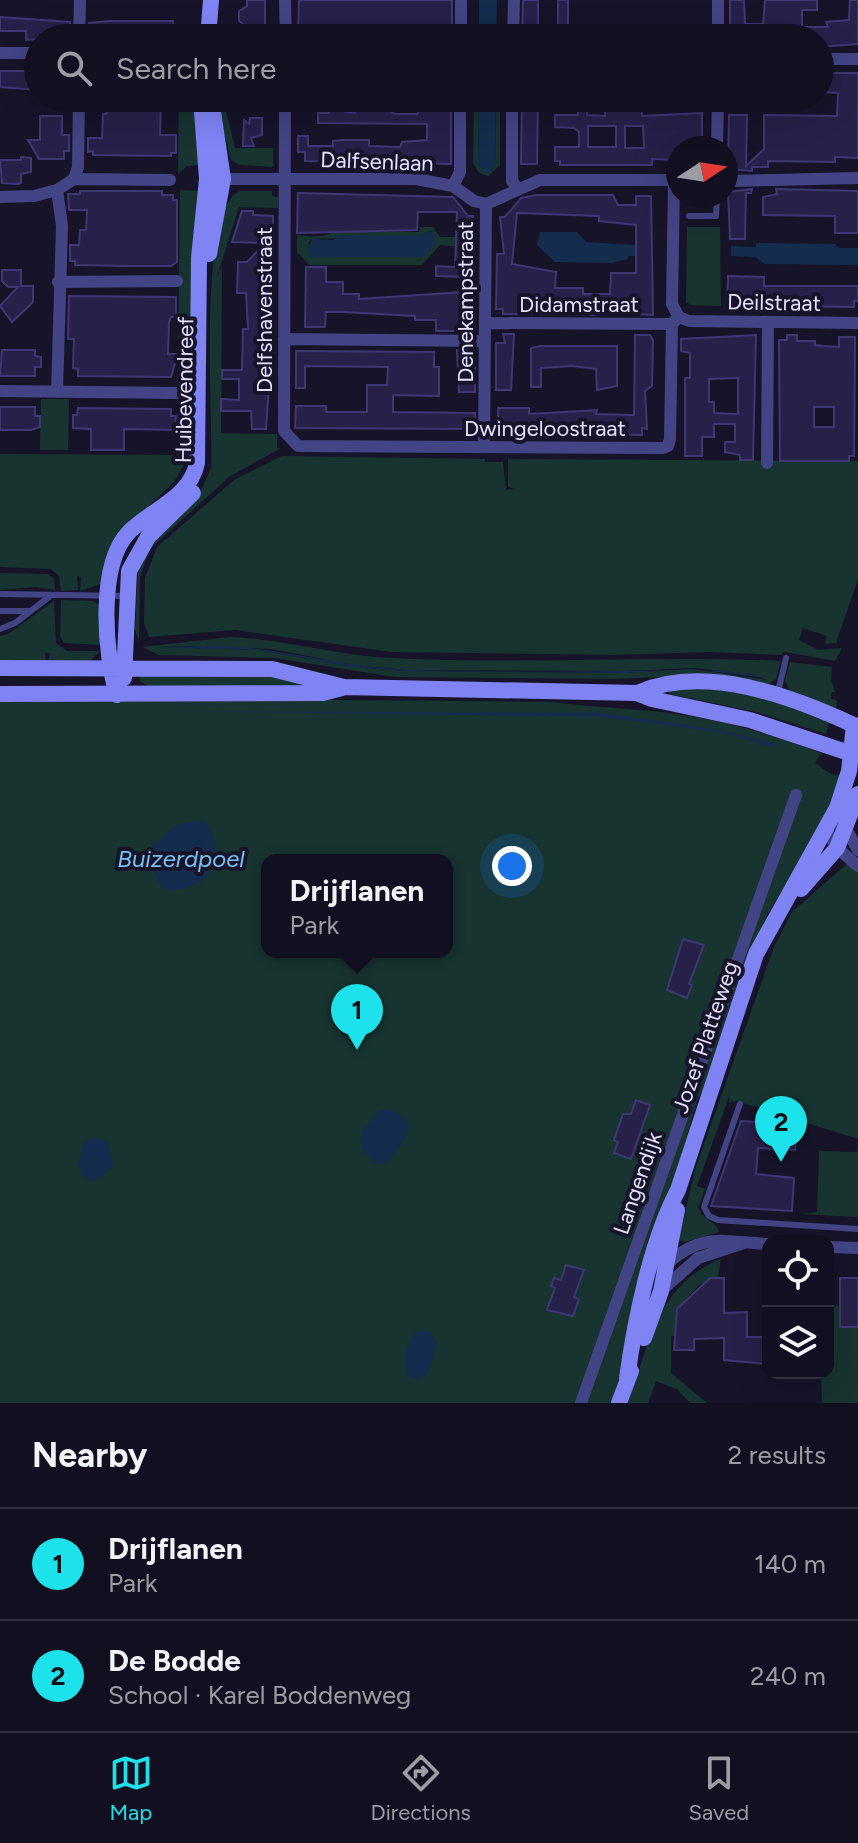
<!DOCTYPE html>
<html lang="en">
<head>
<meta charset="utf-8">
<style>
	body { margin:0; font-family:Figtree,sans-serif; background:#1a1829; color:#f1f3f6 }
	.controls { position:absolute; right:24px; bottom:24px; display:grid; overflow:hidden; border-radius:16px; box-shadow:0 8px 32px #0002 }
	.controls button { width:72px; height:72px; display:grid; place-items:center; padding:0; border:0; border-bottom:2px solid #302f3e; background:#110f20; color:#f1f3f6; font:40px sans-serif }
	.compass { position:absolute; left:666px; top:136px; width:72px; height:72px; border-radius:50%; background:#110f20; box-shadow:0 8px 32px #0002; rotate:78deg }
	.you { position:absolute; left:512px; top:866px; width:28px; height:28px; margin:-20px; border:6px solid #fff; border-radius:50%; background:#1a73e8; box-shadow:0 0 0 12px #1a73e833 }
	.badge { display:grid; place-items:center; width:52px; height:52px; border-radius:50%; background:#1de1eb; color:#111; font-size:26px; font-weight:700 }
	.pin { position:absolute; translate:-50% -66px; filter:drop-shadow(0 2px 4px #0008) }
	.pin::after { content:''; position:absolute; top:42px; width:28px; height:24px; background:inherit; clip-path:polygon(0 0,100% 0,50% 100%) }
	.popup { position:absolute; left:261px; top:854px; width:192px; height:104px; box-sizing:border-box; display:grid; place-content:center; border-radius:16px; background:#110f20; filter:drop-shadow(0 2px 6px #0005); font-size:26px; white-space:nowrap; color:#9c9ca5 }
	.popup b { font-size:30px; color:#f1f3f6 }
	.popup::after { content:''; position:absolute; left:50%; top:100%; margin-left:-16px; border:16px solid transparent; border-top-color:#110f20 }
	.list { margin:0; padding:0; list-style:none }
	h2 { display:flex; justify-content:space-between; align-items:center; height:104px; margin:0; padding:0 32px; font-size:34px }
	h2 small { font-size:26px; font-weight:400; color:#9c9ca5 }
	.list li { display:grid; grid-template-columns:52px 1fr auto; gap:24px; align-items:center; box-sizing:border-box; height:112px; padding:0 32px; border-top:2px solid #302f3e }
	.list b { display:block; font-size:30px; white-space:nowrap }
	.list p { margin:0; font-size:26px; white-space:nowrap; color:#9c9ca5 }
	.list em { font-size:26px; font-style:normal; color:#9c9ca5 }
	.icon { flex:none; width:44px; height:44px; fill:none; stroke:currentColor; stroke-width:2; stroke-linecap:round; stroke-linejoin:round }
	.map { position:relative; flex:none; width:858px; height:1403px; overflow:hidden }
	.search { position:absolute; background:#110f20; box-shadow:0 8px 32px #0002; left:24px; right:24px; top:24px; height:88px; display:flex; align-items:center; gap:20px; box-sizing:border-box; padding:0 28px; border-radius:44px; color:#9c9ca5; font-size:30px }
	.sheet { height:328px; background:#110f20 }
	nav { display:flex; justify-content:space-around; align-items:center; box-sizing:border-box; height:112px; border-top:2px solid #302f3e; background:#110f20; font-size:22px; color:#9c9ca5 }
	nav a { display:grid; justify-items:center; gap:4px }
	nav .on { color:#1de1eb }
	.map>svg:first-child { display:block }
</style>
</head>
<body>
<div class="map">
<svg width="858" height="1403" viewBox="0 0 858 1403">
	<rect width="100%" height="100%" fill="#17142a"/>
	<path fill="#173431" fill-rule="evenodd" d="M179 98H196L199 165 187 166 178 174Z
		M216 98H223L235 148H273V167L240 165 231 160Z
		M474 98H479L478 163 483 172H491L495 163 496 98H500V165L488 176 479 173 473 163Z
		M180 190 199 191 189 456 174 482 126 528 100 584 80 591 81 577 77 576 78 590 61 591 59 576 51 569 0 567V454L177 455Z
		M240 191H272V196L278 197V208L239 207 216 280 222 266 221 433 277 434V448H281L229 477 150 549 140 577 139 642 135 629 138 566 146 549 200 493 211 468C214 420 196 209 240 191Z
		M420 227H433L440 237H477V248L440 245 422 265H309L297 252V235C306 236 325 239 333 231L419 232ZM431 231 435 243 308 244 312 239 414 236Z
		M687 227H720L721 306 691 305 686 302Z
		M41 399H69L68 450H40Z
		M282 456 485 459V462H503L506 490 515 489 508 487V459L858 461V579L836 643 825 644 827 636 803 628 799 640 818 650 842 648 835 661 784 652 781 655 711 652 612 655 392 652 235 630 149 637 144 623 145 578 157 547 234 480Z
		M0 573 48 574 54 579 55 590 36 587 0 590Z
		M61 600 93 601 100 605 102 645 64 643 60 636Z
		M54 601 56 643 67 651H100L88 663 48 661 50 653H45L46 661 0 660V636L8 634Z
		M230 637C285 639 337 656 392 658 522 665 652 655 781 661L776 679 766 686 682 676 616 679 395 677 274 658 158 655 143 647ZM194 646 271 649 354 665 407 670 625 671 694 668 752 674 767 680 692 669 625 673 407 671 353 667 259 650 157 647Z
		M790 662 832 667 831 679 835 692H832L831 698 837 701 836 710 791 692 785 681Z
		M140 675 278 676 327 688 148 686 140 681Z
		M699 688C737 693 800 699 829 723L826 734 757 712 669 694V690Z
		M0 697 552 702C594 708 635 708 676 714 727 721 773 735 821 753L815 763 831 774 840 775 823 824 768 913 700 1097H698L612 1403H0ZM267 860H447V952H267Z
		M847 864 858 872V1221L857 1217 801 1214 817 1212 819 1151 857 1152 858 1139 737 1101 729 1102 730 1094 697 1186 705 1189 698 1208C703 1220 716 1221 719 1232L684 1242 679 1240 695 1170 774 947 792 912Z
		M721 1259 718 1277 699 1285 678 1308 677 1336H671V1373L707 1403H690L678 1390 656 1381 648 1403H628C649 1345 657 1284 721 1259Z
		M828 1305 858 1308V1403H822L821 1373H828Z"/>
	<path fill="#142d4e" d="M479 0H497L496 38H479Z
		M479 98H496L495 164 491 172H483L478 163Z
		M431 231 436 243 422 257H312L307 252 312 239 334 240 338 235 413 236Z
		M540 232H577L586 242 653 246V256H628V259L612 263 555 262 537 245Z
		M756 243 835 244 839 248H858V265L764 264 756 257 731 256V246L756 247Z
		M221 646C285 648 345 668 409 670 480 672 552 672 623 671 673 671 719 666 769 678L692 669 625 673 407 671 353 667 259 650 157 647Z
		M161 711 603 713 720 730 776 744 774 747 718 732 602 717Z
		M202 820C222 833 214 861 206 879L187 888 163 890 149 863 152 845 177 825Z
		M388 1109 398 1113 409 1125 404 1141 387 1163 376 1165 361 1147V1133L380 1110Z
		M97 1137 107 1142 113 1163 110 1170 92 1182 83 1176 78 1164 84 1142Z
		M419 1331 430 1332 437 1343 428 1373 416 1380 407 1375C403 1360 405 1341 419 1331Z"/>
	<path fill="#27214a" stroke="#3f3674" stroke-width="2" fill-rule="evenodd" d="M247 0H265V38H247V27L239 21V11L247 6Z
		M299 0H452V38H437L438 27H416V34L412 36 298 33Z
		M523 0H538V38H522Z
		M558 0H568V37H558Z
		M730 0H744L745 24H763L765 0H817V10H802V27H828L826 22 849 20 850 0H858V44L820 47V38H730Z
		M0 17 70 22V37L26 40V31H0Z
		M110 21H173L175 36 89 37V23Z
		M614 25H642V38H614Z
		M0 71H38V90L0 87Z
		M820 73H858V158L835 157V162L768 161V167H752V171L728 169 729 115H747L746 166 764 149V115L837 116 838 93 820 92Z
		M103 98H161L160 135H176V153H171V156L93 155V151L88 152V138H102L103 114H107Z
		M437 98H451V164L305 161V152H298V136H308V146H333V141L342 140H369V146L400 147 402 142 427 140V124L318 123V113H329V109L355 113V110L390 107 389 111 395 114H418V103H437Z
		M522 98H538L537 164H521Z
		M578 98H587V115L605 116V98H642V116L702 113V148H678L675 160 652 159V165H560V161H555V147H579V132L574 128 555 127V115H578ZM588 126H616V147H588ZM625 126H643L644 148H625Z
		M40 116H62V135H69V151H64V159H39L28 140H40Z
		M250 118H262V135L251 138 254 146H243L244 120 249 124Z
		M21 157 31 158V172L21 174V183L18 184 2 183 0 160H21Z
		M752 189 751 193H746L745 239H730L728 192Z
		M776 189 858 191V233H835V216L763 215V197L777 194Z
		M80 191H162V195H173V200H177V262L171 266H124L75 265V261H70V245H79L80 230H86L87 210H69L68 194H80Z
		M298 193 453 197 468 216H473V235H468L469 254H475L474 331H436V320H415V316L344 312H326L325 327H305L306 267H326V282H343V294H359V299L464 292V277L436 276V266L455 267 457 212H418L417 230 297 233Z
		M536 195H613L618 205H636V196H651L653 315 637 314 631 305H611L606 308 605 315 503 314V309H496L497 254H504L500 217H505L521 198ZM517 213 599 216V221L636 225V273H611L610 294H583V288H555L556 272 512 264Z
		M242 211H253V215L273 216 271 298 274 356H271L266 429H252L251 411H221V399L239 400V379H222V370H242L243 329H248L246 293H237L238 262H247L265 243 232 242Z
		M2 270H21V286H33V302L12 322 0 306 18 287H8L2 281Z
		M728 276 764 277V286H858V301H854V307L771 306 772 301 753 300 754 307 727 306Z
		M69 296 176 297V317H171L169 322 168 354H176V359L171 377 78 376V369L73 368 74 339H68Z
		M503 334H514L511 390H496V343H505Z
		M635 335H650L653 340 652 386 645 391 647 429 642 428V435L571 434 566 438 564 435 504 434V428H498V408H529V414L597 410 596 414 634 415Z
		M756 335 753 460H740V455L725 452V442H735V424H714V437H702V456H685V378H690V353L681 351V339ZM738 378V414L714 413V402H709V379Z
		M787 335H797V341H815V345L823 346 839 347V337H855L854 456H849V461H780L779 340H787ZM814 407H834V427H814Z
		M541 346H617V386L597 390 596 369 572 366 541 368V387H531V348Z
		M2 350H35V356L41 357V367H35V376H0Z
		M457 350H475V392H459Z
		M296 351 434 352V367H439V396L393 395V412L475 413V429L295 428 296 406H326V412H367V385H387L388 367 305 366V388H296Z
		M0 407H35V416H40V427L31 430H0Z
		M78 408 171 409V416H176L175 430 124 429V450H91V429L73 428V415H77Z
		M683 939 704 945 689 984 692 985 687 998 667 990Z
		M636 1100 650 1105 631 1159 614 1153 618 1142 614 1140 623 1114H631Z
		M741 1121 797 1124 795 1150 758 1148 756 1174 794 1178 792 1211 711 1206Z
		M566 1265 584 1270 574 1297 579 1299 573 1316 547 1310 555 1288 551 1286 554 1278 561 1280Z
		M710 1278H724V1313L747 1312V1337H768V1364L724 1360V1338L694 1339V1350H674L677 1309Z
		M840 1278H858V1327H840Z"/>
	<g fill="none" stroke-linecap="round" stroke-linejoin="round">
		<path stroke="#434485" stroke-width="6" d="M689 216H716L717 196
			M0 594 127 596
			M0 611H30
			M0 629 15 623 49 597
			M778 692 786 658
			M740 1104 704 1207 709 1216 718 1220 858 1229"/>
		<path stroke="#434485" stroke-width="12" d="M285 0 286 38
			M718 0V38
			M79 38 80 0
			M461 38V0
			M513 38 514 0
			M0 53H38
			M820 59H858
			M285 98 284 431 298 446 663 448 668 446 670 439 672 324 679 317
			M512 98V181L517 188
			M717 148 718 98
			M74 179 78 167 79 98
			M218 179H416L453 186 474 201 486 204 540 180H678
			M674 180 672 304 679 317 689 321 858 323
			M726 181 858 178
			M453 186 460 172V98
			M57 190 62 226 57 392
			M0 197 34 196 57 190 74 179 170 180
			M58 282 177 281
			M486 323 672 324
			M284 339 485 341
			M0 391 177 393
			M484 447 486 204
			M767 463 768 322
			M845 827 858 850
			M827 831 837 848 858 866
			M828 1247 858 1248
			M664 1267C700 1231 724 1242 768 1244
			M662 1290 698 1258 744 1243
			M581 1403 796 795"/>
		<path stroke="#8083f4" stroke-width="16" d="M208 38 211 0
			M209 254 223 179 211 98
			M0 668 272 669 344 687 637 693 652 699 750 720 858 756
			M124 678 129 571 148 537 193 493
			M637 693C706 663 794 697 858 727
			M0 694 323 693 342 688
			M117 695C105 655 97 565 129 532 152 509 190 498 197 463L199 258 207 179 201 98
			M801 889 837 848 858 794
			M644 1338 661 1291 677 1210
			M627 1378C635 1320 651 1241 678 1190L756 954 837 808 849 771 854 725
			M619 1403 631 1371"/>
	</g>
	<g text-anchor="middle" stroke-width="8" stroke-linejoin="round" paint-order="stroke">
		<g font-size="22" fill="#e2e0fc" stroke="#17142a">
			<text transform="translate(377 161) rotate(2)" y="8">Dalfsenlaan</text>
			<text transform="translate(465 302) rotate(-90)" y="8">Denekampstraat</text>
			<text transform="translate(774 302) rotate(1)" y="8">Deilstraat</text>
			<text x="579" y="312">Didamstraat</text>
			<text transform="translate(264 310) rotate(-90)" y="8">Delfshavenstraat</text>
			<text transform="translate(184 390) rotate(-89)" y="8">Huibevendreef</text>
			<text x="545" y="436">Dwingeloostraat</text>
			<text transform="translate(705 1037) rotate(-71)" y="8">Jozef Platteweg</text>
			<text transform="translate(637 1183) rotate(-71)" y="8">Langendijk</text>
		</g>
		<g font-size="24" font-style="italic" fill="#77c0f3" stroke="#17142a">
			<text x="181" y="867">Buizerdpoel</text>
		</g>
	</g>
</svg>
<div class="controls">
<button><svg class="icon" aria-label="locate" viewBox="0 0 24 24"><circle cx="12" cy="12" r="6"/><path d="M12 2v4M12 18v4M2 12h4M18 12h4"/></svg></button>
<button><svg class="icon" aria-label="layers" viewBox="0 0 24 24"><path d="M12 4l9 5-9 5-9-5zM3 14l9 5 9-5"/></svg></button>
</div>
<svg class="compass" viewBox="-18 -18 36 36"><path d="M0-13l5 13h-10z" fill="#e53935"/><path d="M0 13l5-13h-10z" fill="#9c9ca5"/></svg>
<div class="you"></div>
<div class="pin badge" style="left:357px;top:1050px">1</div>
<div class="popup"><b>Drijflanen</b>Park</div>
<div class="pin badge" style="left:781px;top:1162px">2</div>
<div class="search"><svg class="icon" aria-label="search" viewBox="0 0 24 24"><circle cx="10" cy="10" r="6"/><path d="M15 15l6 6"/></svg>Search here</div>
</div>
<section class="sheet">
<h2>Nearby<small>2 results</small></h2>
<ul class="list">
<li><span class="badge">1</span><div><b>Drijflanen</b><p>Park</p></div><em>140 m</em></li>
<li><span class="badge">2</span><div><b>De Bodde</b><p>School · Karel Boddenweg</p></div><em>240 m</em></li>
</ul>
</section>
<nav>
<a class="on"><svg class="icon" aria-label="map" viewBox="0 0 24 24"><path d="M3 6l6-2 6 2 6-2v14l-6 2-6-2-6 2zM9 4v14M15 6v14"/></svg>Map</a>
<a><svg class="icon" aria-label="directions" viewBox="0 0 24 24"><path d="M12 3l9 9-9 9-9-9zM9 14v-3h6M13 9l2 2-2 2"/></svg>Directions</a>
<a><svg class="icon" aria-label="saved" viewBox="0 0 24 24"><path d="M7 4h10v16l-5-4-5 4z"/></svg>Saved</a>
</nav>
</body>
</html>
